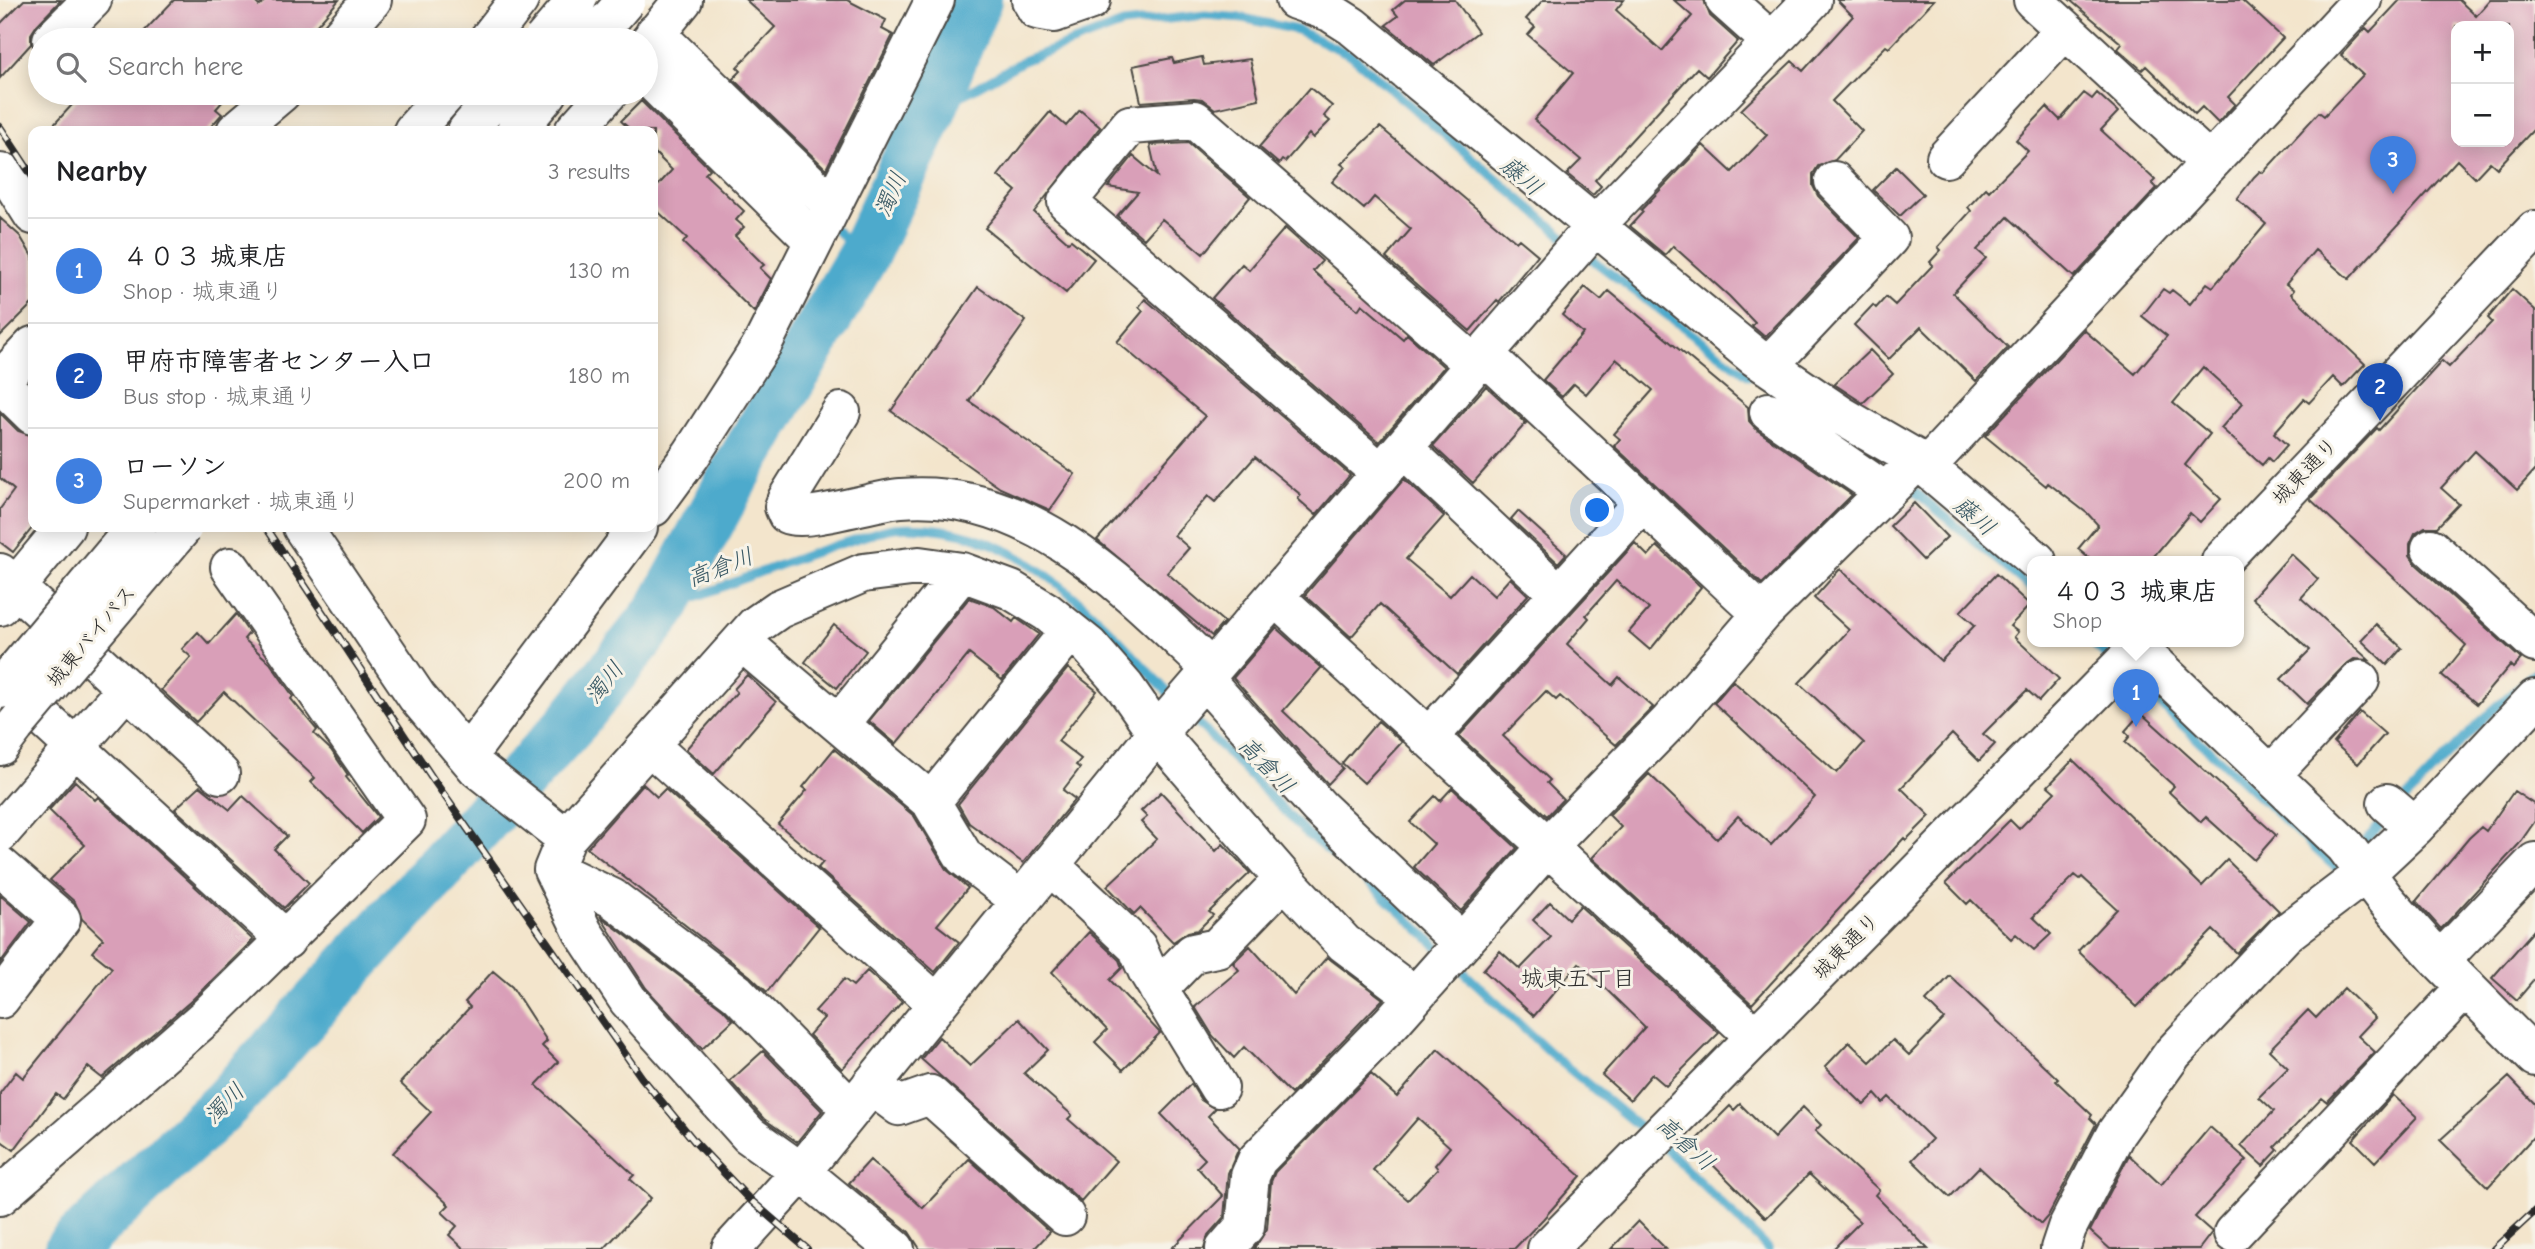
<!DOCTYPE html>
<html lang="en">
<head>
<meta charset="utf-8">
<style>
	body { margin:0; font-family:"Comic Neue","Klee One",sans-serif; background:#f6f6f6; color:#202124 }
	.controls { position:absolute; right:21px; top:21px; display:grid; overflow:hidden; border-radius:14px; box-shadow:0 4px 18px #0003 }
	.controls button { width:63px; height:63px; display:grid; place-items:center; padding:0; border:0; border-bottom:2px solid #e0e0e0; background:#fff; color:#202124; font:35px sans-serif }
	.you { position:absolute; left:1598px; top:511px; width:24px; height:24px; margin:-18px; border:5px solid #fff; border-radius:50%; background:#1a73e8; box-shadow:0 0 0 10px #1a73e833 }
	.badge { display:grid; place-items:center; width:46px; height:46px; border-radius:50%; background:#b45309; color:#fff; font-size:23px; font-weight:700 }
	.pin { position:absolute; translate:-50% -58px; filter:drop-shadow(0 2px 4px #0008) }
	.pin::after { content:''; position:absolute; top:37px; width:24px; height:21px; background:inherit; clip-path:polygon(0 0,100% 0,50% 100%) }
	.popup { position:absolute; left:2027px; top:556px; width:217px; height:91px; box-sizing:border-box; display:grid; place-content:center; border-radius:14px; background:#fff; filter:drop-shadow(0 2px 5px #0005); font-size:23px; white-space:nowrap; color:#757577 }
	.popup b { font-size:26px; color:#202124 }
	.popup::after { content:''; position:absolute; left:50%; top:100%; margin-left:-14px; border:14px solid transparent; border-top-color:#fff }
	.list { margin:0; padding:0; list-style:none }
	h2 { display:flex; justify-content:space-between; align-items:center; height:91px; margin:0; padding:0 28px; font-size:30px }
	h2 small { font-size:23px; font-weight:400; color:#757577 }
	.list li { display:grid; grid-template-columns:46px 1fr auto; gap:21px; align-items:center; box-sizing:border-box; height:105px; padding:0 28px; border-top:2px solid #e0e0e0 }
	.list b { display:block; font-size:26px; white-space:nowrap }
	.list p { margin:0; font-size:23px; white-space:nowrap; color:#757577 }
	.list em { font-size:23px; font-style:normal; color:#757577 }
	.icon { flex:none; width:38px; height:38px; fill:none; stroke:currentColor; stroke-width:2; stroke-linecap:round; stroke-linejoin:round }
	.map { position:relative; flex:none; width:2535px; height:1249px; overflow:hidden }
	.search { position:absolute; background:#fff; box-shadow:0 4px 18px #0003; left:28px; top:28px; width:630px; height:77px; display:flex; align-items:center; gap:18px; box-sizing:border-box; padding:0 24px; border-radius:38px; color:#757577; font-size:26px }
	.panel { position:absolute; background:#fff; box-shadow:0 4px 18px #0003; left:28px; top:126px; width:630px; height:406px; border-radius:14px }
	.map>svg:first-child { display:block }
</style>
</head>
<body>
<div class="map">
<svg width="2535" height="1249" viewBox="0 0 2535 1249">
	<rect width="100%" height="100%" fill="#f7f3e8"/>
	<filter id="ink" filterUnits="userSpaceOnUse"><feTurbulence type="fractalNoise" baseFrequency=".0143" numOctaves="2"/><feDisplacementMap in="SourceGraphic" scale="14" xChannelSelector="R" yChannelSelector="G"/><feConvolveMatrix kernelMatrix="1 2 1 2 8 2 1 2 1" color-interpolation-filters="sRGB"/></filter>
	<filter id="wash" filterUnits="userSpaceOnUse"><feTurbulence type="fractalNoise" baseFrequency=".00686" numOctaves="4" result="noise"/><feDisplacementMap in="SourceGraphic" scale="28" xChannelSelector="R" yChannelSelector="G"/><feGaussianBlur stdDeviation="1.57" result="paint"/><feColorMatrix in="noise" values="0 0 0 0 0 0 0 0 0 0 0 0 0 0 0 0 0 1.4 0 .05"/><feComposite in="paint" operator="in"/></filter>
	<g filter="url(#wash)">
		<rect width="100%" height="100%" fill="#f3e5cc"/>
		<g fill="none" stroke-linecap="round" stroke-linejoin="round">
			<path stroke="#4eaacc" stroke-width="9" d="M929 114 1025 60 1123 24 1205 15 1243 18 1297 30 1351 55 1570 242
				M833 227 863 256
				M1583 253 1749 376
				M1905 483 2033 590
				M662 609C726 587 788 559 853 540 866 536 881 530 894 528 1019 518 1098 618 1174 699
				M2090 641 2113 661
				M2126 673 2338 870 2346 861
				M1187 712 1308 835 1372 885 1442 951
				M2402 803 2484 718 2535 672
				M2358 848 2389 816
				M1454 963 1549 1052 1648 1134
				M1662 1145 1768 1249"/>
			<path stroke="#4eaacc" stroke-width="52" d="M70 1249 226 1103 575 719 662 609 733 478 863 256 929 114 976 0"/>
		</g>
		<g id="blocks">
			<path fill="#d99fb8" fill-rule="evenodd" d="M24 0H61L37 25 31 34V44L0 78V24Z
				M174 0H253L259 6 266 0H339L308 35 303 30 293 40H136Z
				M746 0H847L886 20 882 29 893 35 826 169 733 79 741 71 737 67 775 27Z
				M1405 0H1455L1478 32 1434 65 1386 25 1398 16 1393 10Z
				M1543 0H1624L1616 10 1662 51 1692 16 1674 0H1704L1710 16 1738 41 1707 77 1697 68 1595 180 1601 186 1593 195 1567 174 1581 160 1534 120 1573 73 1528 35 1535 27 1526 19Z
				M1837 0H1934L1889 48 1886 46 1832 101 1862 131 1835 160 1818 166 1813 174V186L1818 196 1859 238 1765 337 1752 326 1755 323 1729 296 1673 246 1665 255 1630 226 1643 212 1641 210 1703 145 1732 172 1767 135 1741 110 1792 61 1803 71 1853 16Z
				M2070 0H2242L2283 38 2228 97 2235 104 2218 123 2202 107 2195 114 2146 66 2142 70 2118 49 2122 44Z
				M2400 0H2459L2476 16 2490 0H2535V128L2497 168 2490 162 2475 178 2457 160 2349 279 2315 250 2286 284 2294 290 2291 294 2365 364 2343 387 2333 377 2309 403 2304 399 2274 433 2287 445 2272 462 2268 458 2262 465 2221 428 2243 403 2203 367 2173 403 2210 434 2185 465 2221 499 2200 522 2190 513 2150 561H2092L2078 549 2098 525 2088 514 2048 483 2046 486 1985 436 2084 330 2135 374 2167 336 2142 316 2163 289 2169 293 2172 290 2190 304 2207 283 2213 287 2266 224 2237 199 2254 177 2260 171 2263 173 2319 112 2324 116 2363 75 2341 55 2366 28 2370 32ZM2456 26H2509V142H2456Z
				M1202 57 1204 65 1250 59 1259 99 1215 109 1202 99 1194 98 1141 102 1133 66 1172 58 1174 63Z
				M1310 88 1332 106 1324 116 1330 121 1313 138 1309 134 1285 162 1282 160 1279 164 1259 147Z
				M83 93H230L216 109 222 114 207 131H48Z
				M2084 93 2092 99 2097 93 2118 112 2101 130 2155 180 2152 183 2157 188 2074 277 2008 217 1977 250 1986 258 1953 293 2008 347 1976 381 1921 327 1889 359 1854 325 1873 305 1876 308 1886 297 1895 305 1933 265 1930 262 1941 250 1938 247 1971 211 1968 207 1986 188 1989 191 2028 151 2016 140 2047 107 2060 120Z
				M641 101 710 169 705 174 744 211 736 220 744 227 735 236 764 265 760 268 771 279 754 312 683 243 687 238 653 207V191L672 170 653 151V131H632L621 121Z
				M1080 110 1100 127 1034 212 1068 242 1071 240 1094 259 1066 293 985 228 1016 191 998 176 1022 145 1050 112 1066 126Z
				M1380 127 1516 242 1519 239 1538 255 1499 302 1497 300 1470 331 1386 258 1411 229 1374 197 1364 209 1332 182 1345 167 1341 164Z
				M1188 143 1250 197 1203 254 1162 219 1144 239 1117 216 1138 192 1108 187 1133 156 1157 176 1150 145Z
				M1896 167 1923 194 1900 216 1873 190Z
				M0 218 20 236 33 258V303L0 336Z
				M1285 228 1322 261 1313 271 1358 310 1362 304 1403 339 1407 334 1444 367 1379 442 1212 298 1242 264 1249 270Z
				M978 287 1026 321 969 401 1075 474 1050 510 1000 488 891 411Z
				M1585 287 1601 300 1609 291 1748 407 1749 421 1757 430 1852 495 1762 584 1614 446 1620 439 1614 434 1653 390 1616 359 1586 394 1574 384 1562 397 1543 380 1583 333 1562 315Z
				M2512 289 2535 310V470L2517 490 2475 451 2441 488 2459 504 2437 527H2425L2415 533 2410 544V555L2416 564 2521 659 2513 668 2510 665 2477 704 2442 675 2466 645 2310 499 2377 428 2379 430 2442 361 2449 367 2492 322 2488 318Z
				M1145 299 1350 475 1316 515 1298 499 1301 495 1255 457 1215 502 1208 496 1174 535 1189 548 1167 573 1224 622 1212 636 1097 540 1205 416 1117 342 1143 311 1139 307Z
				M1870 350 1893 374 1863 403 1834 384Z
				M1486 386 1526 423 1473 483 1433 446Z
				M0 413 18 431 33 436V527L13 552 0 542V509L14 490 0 478Z
				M1404 479 1444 516 1406 559 1450 596 1470 574 1494 596 1510 578 1528 595 1457 674 1380 604 1351 637 1305 595Z
				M1914 503 1947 537 1923 560 1890 526Z
				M1518 511 1566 554 1558 563 1511 519Z
				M1635 543 1648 556 1657 546 1701 587 1650 650 1629 632 1649 609 1616 581 1586 615 1589 618 1567 644 1612 685 1619 677 1653 707 1616 745 1560 696 1556 700 1546 691 1503 736 1550 780 1547 783 1563 799 1547 816 1459 736Z
				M2291 554 2318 579 2301 598 2369 660 2354 659 2345 665 2307 704 2281 679 2310 650 2252 598Z
				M1840 569 1941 661 1975 625 1960 612 1996 574 2030 605 2010 626 2018 632 2014 637 2059 679 2039 701 2027 690 1983 734 1995 744 1979 761 1952 734 1901 788 1930 816 1906 840 1904 838 1752 1004 1592 858 1621 827 1609 815 1649 774 1717 839 1738 816 1771 845 1815 797 1714 703 1733 681 1837 773 1864 743 1799 683 1849 630 1814 598Z
				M969 598 994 607 1013 622 1016 618 1039 634 1002 680 969 654 896 744 869 721Z
				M236 614 249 633 244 639 270 663 293 696 291 699 317 730 314 734 331 750 348 775 346 777 378 817 362 833 311 782 315 778 224 692 196 722 161 690 191 657 182 649 198 632 209 644Z
				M2376 624 2402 648 2387 665 2361 640Z
				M834 625 866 651 837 688 805 662Z
				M1276 628 1321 668 1283 711 1343 768 1328 784 1233 678Z
				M1068 668 1097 691 1058 741 1081 759 1076 765 1080 768 1063 790 1075 799 1023 863 969 823 958 804Z
				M747 675 776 702 714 774 686 749 737 692 734 689Z
				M2360 712 2385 734 2358 764 2334 743Z
				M2141 713 2276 835 2254 860 2206 817 2201 822 2169 792 2174 786 2125 742 2130 736 2125 731Z
				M1378 721 1402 742 1364 783 1342 763Z
				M834 749 914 816 946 869 968 888 937 925 959 942 935 972 818 868 823 862 778 824 807 790 803 787Z
				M2073 760 2202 886 2227 860 2279 911 2237 953 2213 930 2137 1007 2078 951 2117 909 2082 877 2080 879 2075 875 2033 917 2051 934 2034 950 2016 934 2011 939 1971 900 1967 904 1946 883 2010 820 2019 829 2055 792 2048 786Z
				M75 781 95 800 98 797 253 940 192 1000 102 1078 88 1067 63 1099 56 1094 14 1150 0 1140V1093L16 1072 23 1078 112 968 92 952 103 939 82 919 75 902 50 880 85 845 49 810Z
				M643 784 657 797 665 789 819 927 767 992 750 976 587 848Z
				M200 786 230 810 243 796 287 836 274 849 309 883 284 908 175 809Z
				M1452 788 1517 848 1461 911 1414 867 1434 844 1410 822 1435 796 1440 801Z
				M2514 791 2535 805V821L2519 844 2441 929 2416 901 2469 838 2481 827 2486 831Z
				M1161 792 1216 851 1223 844 1250 873 1209 912 1213 915 1198 930 1188 932 1173 942 1140 908 1134 914 1107 886 1157 839 1141 822 1147 817 1141 811Z
				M0 895 31 922 0 963Z
				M1550 902 1568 919 1580 906 1719 1033 1666 1086 1652 1074 1630 1100 1602 1075 1645 1027 1579 963 1534 1016 1483 970 1500 951 1520 969 1551 937 1533 920Z
				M600 916 723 1009 733 1020 702 1049 646 988Z
				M2535 929V979L2517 1000 2492 978Z
				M1089 932 1119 960 1122 968 1110 980 1160 1033 1123 1070 1095 1042 1107 1030 1052 972Z
				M1250 946 1294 995 1327 957 1383 999 1291 1094 1244 1047 1234 1058 1213 1036 1195 1007 1239 970 1233 963Z
				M493 971 512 987 547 1041 542 1046 558 1062 536 1085 634 1175 630 1179 651 1198 604 1249H464L449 1235 457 1226 442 1212 449 1205 393 1153 431 1112 400 1083 470 1007 465 1002Z
				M867 971 902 1002 842 1069 809 1035 824 1018 815 1011 844 979 853 986Z
				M1950 976 2058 1079 2056 1081 2092 1115 2090 1118 2096 1124 2048 1216 2041 1224 1979 1167 1950 1197 1912 1160 1932 1139 1889 1097 1883 1103 1875 1094 1864 1105 1825 1067 1849 1042 1870 1062 1893 1040 1909 1055 1944 1019 1926 1001Z
				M2344 988 2375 1018 2358 1036 2375 1052 2327 1102 2322 1098 2275 1147 2278 1150 2263 1166 2241 1146 2274 1111 2259 1097 2288 1068 2269 1050 2308 1010 2316 1018Z
				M1019 1019 1048 1050 1024 1073 1072 1115 1068 1119 1116 1161 1081 1201 921 1059 939 1037 970 1066Z
				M1438 1049 1581 1176 1543 1219 1514 1249H1254L1267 1229 1271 1182 1275 1172 1371 1074 1397 1097ZM1418 1118 1450 1147 1435 1165 1438 1169 1408 1200 1373 1170Z
				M763 1051 822 1111 797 1142 764 1119 730 1081Z
				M2509 1077 2535 1104V1135L2488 1187 2440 1140Z
				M1191 1084 1201 1100 1215 1109 1208 1116 1239 1148 1228 1173 1224 1217 1208 1235 1204 1249H1171L1223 1196 1197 1167 1205 1159 1161 1114Z
				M2393 1095 2417 1117 2375 1162 2353 1140Z
				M1740 1104 1774 1138 1803 1107 1821 1125 1815 1131 1879 1190 1875 1195 1928 1249H1833L1860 1222 1809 1174 1766 1218 1692 1144 1730 1106 1734 1110Z
				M2210 1127 2247 1160 2195 1217 2212 1232 2199 1249H2110L2090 1231 2129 1155 2161 1185Z
				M969 1159 1050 1232 1034 1249H920L909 1232 849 1183 870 1160 923 1208Z
				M1638 1221 1666 1249H1611Z"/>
		</g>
	</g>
	<g filter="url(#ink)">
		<use href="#blocks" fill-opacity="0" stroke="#494743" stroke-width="2"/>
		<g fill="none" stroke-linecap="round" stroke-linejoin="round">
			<g stroke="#494743" stroke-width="42">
				<path id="minor" d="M1031 0 1037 10 1054 13 1091 0
					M1295 0 1330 12 1352 26 1755 357 1842 416 1918 460 2037 561
					M1725 0 1772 42
					M2033 0 2210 163
					M655 33 832 205
					M52 40 92 0
					M337 40 372 0
					M488 40 519 0
					M646 46 683 0
					M646 75 814 241
					M236 131 281 93
					M413 131 447 93
					M574 131 608 93
					M1946 158 2064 31
					M0 173 7 174 33 215
					M1485 355 1762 614
					M1768 366 1889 238 1834 181
					M0 381 33 346
					M0 383 33 415
					M841 412 787 499 784 507 787 514C806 523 873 500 901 498 1030 487 1126 588 1212 670
					M1769 412 1886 492
					M1403 448 1559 594
					M1926 467 2362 0
					M1381 473 1067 202 1130 125 1195 120 1476 366
					M653 507 691 455 763 343 935 0
					M302 527 417 697 477 768 566 838
					M2431 548 2535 643
					M0 573 220 774
					M1275 597 1756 1037
					M0 606 65 527
					M2130 641 2345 846 2385 899 2440 961 2535 1057
					M742 642 931 802 964 857 1021 901
					M1204 679 1319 807 1461 942
					M7 685 286 940
					M839 724 962 572
					M1428 738 1643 502
					M650 746 937 1004
					M467 756 638 527
					M2271 775 2360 680
					M931 802 1070 631
					M2387 803 2415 827
					M0 833 126 689
					M1050 865 1137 947 1147 970 1219 1088
					M0 866 61 919 0 999
					M553 870 583 932 628 1000 749 1135 801 1172 895 1249
					M2440 961 2535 862
					M1158 989 1193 953 1217 948 1284 879
					M871 1085 899 1106 930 1095 1065 1216
					M851 1109 737 993 612 898 553 870 566 838 756 625 779 609 863 573 919 566 962 572 1011 590 1047 612 1089 646 1125 687 1157 733 1284 879 1344 943 1413 995
					M0 1196 207 1016 406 820 230 567
					M2233 1233 2466 987
					M731 1249 801 1172 1157 733 1381 473 1594 227 1812 0
					M1225 1249 1245 1226 1250 1176 1257 1160 1391 1023 1547 847 1670 721 1762 614 1918 460
					M2060 1249 2067 1228 2116 1133 2173 1053 2285 934 2367 872 2415 827 2535 699"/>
			</g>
			<g stroke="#494743" stroke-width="42">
				<path id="highway" d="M467 131 499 93
					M516 131 548 93
					M2221 561 2535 230
					M0 746 15 726
					M1547 1249 2145 641"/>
			</g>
			<use href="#minor" stroke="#fff" stroke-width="38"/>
			<use href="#highway" stroke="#fff" stroke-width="38"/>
			<g stroke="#2b2b2b" stroke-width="8">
				<path id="rail" d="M0 127 33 177
					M266 527 435 782 642 1078 695 1142 747 1197 807 1249
					M2494 1249 2535 1211"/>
			</g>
			<use href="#rail" stroke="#f7f3e8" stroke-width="5" stroke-dasharray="16" stroke-linecap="butt"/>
			<g stroke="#494743" stroke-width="42" stroke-linecap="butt">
				<path id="highway-bridge" d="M543 40 577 0
					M592 40 626 0
					M0 689 136 527
					M15 726 183 527"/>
			</g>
			<use href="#highway-bridge" stroke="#fff" stroke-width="38"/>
		</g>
	</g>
	<g text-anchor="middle" stroke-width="6" stroke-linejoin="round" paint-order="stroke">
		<g font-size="21" fill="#2b2b2b" stroke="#f7f3e8">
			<text transform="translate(2305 471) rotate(-46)" y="7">城東通り</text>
			<text transform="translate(91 636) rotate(-50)" y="7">城東バイパス</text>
			<text transform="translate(1846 946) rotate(-45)" y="7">城東通り</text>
		</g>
		<g font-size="23" font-style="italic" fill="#375763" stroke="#f7f3e8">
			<text transform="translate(1522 176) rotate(40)" y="8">藤川</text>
			<text transform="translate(890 194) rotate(-66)" y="8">濁川</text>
			<text transform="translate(1975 516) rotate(40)" y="8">藤川</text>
			<text transform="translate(720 567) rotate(-21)" y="8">高倉川</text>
			<text transform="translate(604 682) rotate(-51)" y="8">濁川</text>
			<text transform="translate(1267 765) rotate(46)" y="8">高倉川</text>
			<text transform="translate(224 1103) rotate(-45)" y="8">濁川</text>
			<text transform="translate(1686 1143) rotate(42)" y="8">高倉川</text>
		</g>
		<g font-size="23" fill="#2b2b2b" stroke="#f7f3e8">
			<text x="1578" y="986">城東五丁目</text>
		</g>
	</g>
</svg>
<div class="controls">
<button>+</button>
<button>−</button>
</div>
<div class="you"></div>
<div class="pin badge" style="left:2136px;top:727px;background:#3f7fe0">1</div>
<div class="popup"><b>４０３ 城東店</b>Shop</div>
<div class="pin badge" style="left:2380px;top:421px;background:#1a4fb4">2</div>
<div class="pin badge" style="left:2393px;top:194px;background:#3f7fe0">3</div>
<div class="search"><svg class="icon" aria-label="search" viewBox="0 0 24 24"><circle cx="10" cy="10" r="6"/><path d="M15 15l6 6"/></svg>Search here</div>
<section class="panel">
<h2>Nearby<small>3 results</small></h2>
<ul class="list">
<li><span class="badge" style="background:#3f7fe0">1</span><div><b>４０３ 城東店</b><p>Shop · 城東通り</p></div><em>130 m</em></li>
<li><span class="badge" style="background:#1a4fb4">2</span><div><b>甲府市障害者センター入口</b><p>Bus stop · 城東通り</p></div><em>180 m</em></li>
<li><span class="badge" style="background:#3f7fe0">3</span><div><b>ローソン</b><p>Supermarket · 城東通り</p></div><em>200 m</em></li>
</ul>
</section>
</div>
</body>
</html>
